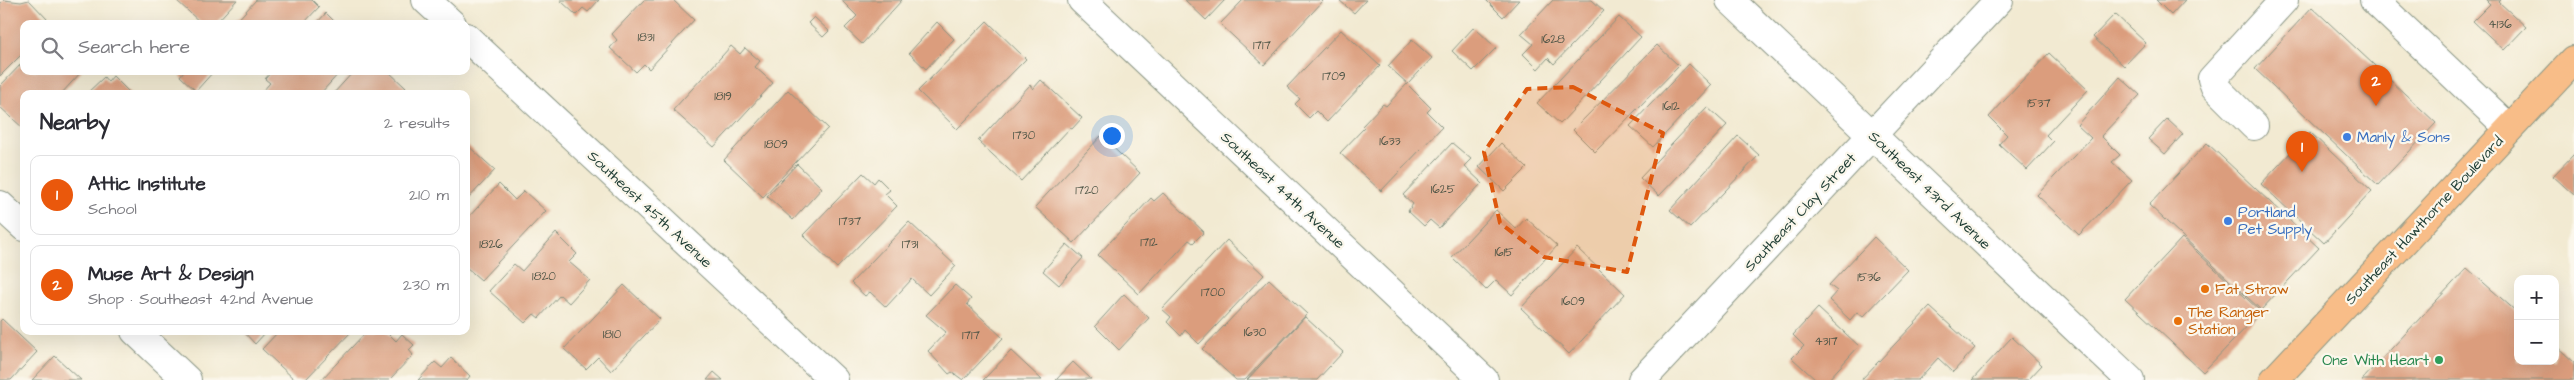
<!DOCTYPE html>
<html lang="en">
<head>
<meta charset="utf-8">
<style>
	body { margin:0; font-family:"Architects Daughter",sans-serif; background:#f7f7f7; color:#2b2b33 }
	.controls { position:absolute; right:15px; bottom:15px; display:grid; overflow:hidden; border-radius:10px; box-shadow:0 5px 20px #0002 }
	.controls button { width:45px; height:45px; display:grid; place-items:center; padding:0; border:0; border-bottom:1px solid #e1e1e2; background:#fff; color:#2b2b33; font:25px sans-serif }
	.you { position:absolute; left:1111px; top:135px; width:18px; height:18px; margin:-12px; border:4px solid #fff; border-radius:50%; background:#1a73e8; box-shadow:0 0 0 8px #1a73e833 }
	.badge { display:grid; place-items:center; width:32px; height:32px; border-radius:50%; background:#ea580c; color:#fff; font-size:16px; font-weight:700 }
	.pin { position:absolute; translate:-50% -41px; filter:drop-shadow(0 1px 2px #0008) }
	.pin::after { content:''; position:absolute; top:26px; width:18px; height:15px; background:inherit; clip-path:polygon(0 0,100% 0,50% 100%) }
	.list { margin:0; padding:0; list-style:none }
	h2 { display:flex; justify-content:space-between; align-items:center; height:65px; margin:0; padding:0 20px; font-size:21px }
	h2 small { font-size:16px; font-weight:400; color:#7c7c81 }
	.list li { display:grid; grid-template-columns:32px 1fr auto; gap:15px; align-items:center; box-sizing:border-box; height:80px; margin:0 10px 10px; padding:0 10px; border:1px solid #e1e1e2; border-radius:10px }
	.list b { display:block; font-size:19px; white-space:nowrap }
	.list p { margin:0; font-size:16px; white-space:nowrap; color:#7c7c81 }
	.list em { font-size:16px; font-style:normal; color:#7c7c81 }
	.icon { flex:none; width:28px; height:28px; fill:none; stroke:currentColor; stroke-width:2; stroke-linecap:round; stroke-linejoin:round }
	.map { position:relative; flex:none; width:2574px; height:380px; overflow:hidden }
	.search { position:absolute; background:#fff; box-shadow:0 5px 20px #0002; left:20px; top:20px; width:450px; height:55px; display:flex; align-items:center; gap:12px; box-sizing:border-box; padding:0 18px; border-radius:10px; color:#7c7c81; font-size:19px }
	.panel { position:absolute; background:#fff; box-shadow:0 5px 20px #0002; left:20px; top:90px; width:450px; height:245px; border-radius:10px }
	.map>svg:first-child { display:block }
</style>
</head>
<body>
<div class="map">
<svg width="2574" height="380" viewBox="0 0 2574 380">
	<rect width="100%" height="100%" fill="#fbf7ec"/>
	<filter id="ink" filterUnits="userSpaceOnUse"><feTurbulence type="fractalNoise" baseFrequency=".02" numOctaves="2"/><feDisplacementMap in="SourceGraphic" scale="10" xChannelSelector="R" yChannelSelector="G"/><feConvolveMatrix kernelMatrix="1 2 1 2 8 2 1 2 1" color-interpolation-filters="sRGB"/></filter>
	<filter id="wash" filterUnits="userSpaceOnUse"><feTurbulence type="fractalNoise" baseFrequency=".0096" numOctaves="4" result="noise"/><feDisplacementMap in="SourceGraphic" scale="20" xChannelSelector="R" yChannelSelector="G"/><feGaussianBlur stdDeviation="1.12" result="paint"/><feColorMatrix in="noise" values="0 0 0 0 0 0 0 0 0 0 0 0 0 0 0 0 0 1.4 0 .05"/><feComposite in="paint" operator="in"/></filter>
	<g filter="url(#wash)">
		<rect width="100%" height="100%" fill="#f2ead2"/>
		<g id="blocks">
			<path fill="#db9d7d" d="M4 0 21 2 29 0 48 20 45 24H24V52L0 76V4Z
				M176 0H237L215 24H202Z
				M256 0H312L319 7 303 24H234Z
				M560 0H599L588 12 583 8 576 15Z
				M644 0H673L694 20 649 69 644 64 636 72 610 48 617 40 612 34Z
				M841 0H902L862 44 845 28 857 16Z
				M1185 0H1225L1206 20Z
				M1243 0H1322L1323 1 1264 65 1220 24Z
				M1339 0H1366L1354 13Z
				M1486 0H1519L1503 17Z
				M1553 0H1592L1604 11 1554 64 1548 58 1538 69 1523 54 1533 44 1521 34Z
				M2156 0H2185L2171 15Z
				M2486 0H2501L2499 2 2526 27 2504 50 2473 21 2490 4Z
				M2312 7 2436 123 2378 185 2255 69Z
				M326 13 337 24H316Z
				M2115 14 2146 43 2124 66 2093 37Z
				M814 17 829 31 823 37 808 23Z
				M1619 17 1641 37 1560 124 1537 103Z
				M987 21 1026 59 957 129 918 91Z
				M937 22 954 39 926 69 909 53Z
				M1474 27 1496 48 1473 71 1452 51Z
				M1341 30 1380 66 1327 122 1316 111 1309 118 1295 104 1300 99 1287 87Z
				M1412 40 1432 58 1408 84 1388 66Z
				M1657 45 1679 66 1595 152 1573 130Z
				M731 46 740 54 745 48 760 61 755 67 773 83 714 147 673 110Z
				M2049 53 2088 90 2046 135 2053 142 2027 170 1999 144 2007 135 1989 117Z
				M24 61V71H82L61 94H24V129L0 107V86Z
				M1689 64 1711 85 1653 147 1630 126Z
				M184 71H214L196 91 180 76Z
				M272 71H341L320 94H264L262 92 270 83 265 79Z
				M354 71H388L406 88 401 94H333Z
				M113 76 131 94H86L104 77 108 82Z
				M2120 77 2140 95 2101 136 2120 155 2112 162 2132 180 2079 235 2037 195 2091 138 2077 125Z
				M1041 80 1082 118 1072 129 1070 128 1021 181 978 141 1030 85 1033 89Z
				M1407 84 1431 108 1427 112 1442 127 1381 191 1340 153 1364 128 1362 126 1383 104 1386 106Z
				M788 90 828 128 763 197 724 160Z
				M1707 107 1727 125 1659 196 1640 178Z
				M2167 119 2183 134 2165 154 2148 139Z
				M2310 132 2372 191 2324 243 2261 184Z
				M1101 136 1140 173 1074 243 1035 207Z
				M1738 136 1759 155 1690 228 1670 210Z
				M1452 143 1471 159 1464 166 1482 183 1439 228 1430 220 1424 226 1408 211 1413 204 1403 195Z
				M1501 143 1527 168 1504 191 1479 167Z
				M2207 143 2319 248 2261 310 2149 205Z
				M466 144 495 170 466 201Z
				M2574 154V195L2553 176Z
				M797 164 822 188 793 220 767 196Z
				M863 173 874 183 878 178 890 190 885 194 897 206 837 268 803 235Z
				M499 184 515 200 524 191 546 211 481 280 466 267V220Z
				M1163 193 1204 232 1193 243 1189 240 1139 294 1098 255 1151 198 1154 201Z
				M1496 210 1516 229 1526 218 1557 246 1512 295 1496 280 1486 290 1452 257Z
				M909 222 956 266 929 295 912 279 886 307 870 292 865 296 851 283Z
				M556 233 577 254 569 262 590 280 569 303 560 295 539 318 534 314 525 323 489 291 514 264 522 271Z
				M1874 237 1908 270 1863 317 1857 312 1850 320 1829 300 1837 291 1829 285Z
				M2182 238 2261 312 2203 372 2125 299Z
				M1227 240 1264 275 1199 344 1185 330 1181 336 1167 322 1171 317 1162 309Z
				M1067 244 1083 258 1059 285 1043 271Z
				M1577 248 1625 294 1569 354 1521 308Z
				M2467 268 2518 313V361H2555V345L2574 362V380H2362Z
				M1269 279 1307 314 1245 380H1236L1202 349Z
				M624 285 660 319 611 371 598 357 586 369 564 349Z
				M955 285 971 299 967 304 1003 338 963 380 952 372 949 374 928 351 946 332 926 315Z
				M1124 294 1149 318 1119 350 1095 326Z
				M1930 307 1975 348 1953 372 1938 358 1918 380H1861Z
				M1818 308 1859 346 1828 380H1816L1792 358 1804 346 1793 335Z
				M1305 317 1343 352 1317 380H1247Z
				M2 319 37 352 11 380H0V321Z
				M243 331H267L255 344Z
				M279 331H352L305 380H295L262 349Z
				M367 331H386L396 341 402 334 414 345 409 350 413 355 389 380H321Z
				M2012 337 2042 365 2028 380H1972Z
				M1011 351 1042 380H983Z
				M55 356 81 380H32Z
				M451 358 470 376 467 380H418L435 362 442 368Z
				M1073 362 1091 379 1056 380Z
				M714 372 723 380H707Z"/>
		</g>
	</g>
	<g filter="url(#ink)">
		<use href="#blocks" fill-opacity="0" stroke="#889483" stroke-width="1"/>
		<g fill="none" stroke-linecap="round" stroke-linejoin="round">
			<g stroke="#889483" stroke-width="30">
				<path id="minor" d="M426 0 452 24
					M1082 0 1484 380
					M1730 0 2130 380
					M2374 0 2509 128
					M466 37 834 380
					M2254 126 2215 87 2212 79 2284 0
					M0 205 24 227
					M135 331 187 380
					M1642 380 1999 0"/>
			</g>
			<g stroke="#889483" stroke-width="30">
				<path id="major" d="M2274 380 2574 60"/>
			</g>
			<use href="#minor" stroke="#fff" stroke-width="28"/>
			<use href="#major" stroke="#f8bd88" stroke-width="28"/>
		</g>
	</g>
	<path fill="#de580e" fill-opacity="0.2" stroke="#de580e" stroke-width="4" stroke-dasharray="10 6" stroke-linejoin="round" d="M1573 87 1663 133 1627 272 1544 257 1500 223 1484 152 1527 89Z"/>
	<g fill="#3f7fe0" stroke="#fbf7ec" stroke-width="2">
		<circle cx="2347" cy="137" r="5"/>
		<circle cx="2228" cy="221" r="5"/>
	</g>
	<g fill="#e8710a" stroke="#fbf7ec" stroke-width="2">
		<circle cx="2205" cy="289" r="5"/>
		<circle cx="2178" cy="321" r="5"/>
	</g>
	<circle fill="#2e9e5b" stroke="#fbf7ec" stroke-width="2" cx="2439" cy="360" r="5"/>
	<g text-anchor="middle" stroke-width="4.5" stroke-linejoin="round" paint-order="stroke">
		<g font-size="12" fill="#4e5546">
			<text x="2500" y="28">4136</text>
			<text x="646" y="41">1831</text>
			<text x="1553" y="43">1628</text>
			<text x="1262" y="49">1717</text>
			<text x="1334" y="80">1709</text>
			<text x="723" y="100">1819</text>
			<text x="2039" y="107">1537</text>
			<text x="1671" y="110">1612</text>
			<text x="1024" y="139">1730</text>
			<text x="1390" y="145">1633</text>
			<text x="776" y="148">1809</text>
			<text x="1443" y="193">1625</text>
			<text x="1087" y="194">1720</text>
			<text x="850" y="225">1737</text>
			<text x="1149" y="246">1712</text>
			<text x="491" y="248">1826</text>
			<text x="910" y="248">1731</text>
			<text x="1504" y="256">1615</text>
			<text x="544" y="280">1820</text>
			<text x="1869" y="281">1536</text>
			<text x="1213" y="296">1700</text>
			<text x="1573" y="305">1609</text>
			<text x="1255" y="336">1630</text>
			<text x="612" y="338">1810</text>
			<text x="971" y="339">1717</text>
			<text x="1826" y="345">4317</text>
		</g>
		<g font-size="15" fill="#366cbe" stroke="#fbf7ec" text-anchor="start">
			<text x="2357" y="142">Manly &amp; Sons</text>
			<text x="2238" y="217">Portland<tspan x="2238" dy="17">Pet Supply</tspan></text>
		</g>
		<g font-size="15" fill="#1f3d34" stroke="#fbf7ec">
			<text transform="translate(1283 190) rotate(43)" y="5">Southeast 44th Avenue</text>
			<text transform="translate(1930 190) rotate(44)" y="5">Southeast 43rd Avenue</text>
			<text transform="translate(650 209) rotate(43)" y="5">Southeast 45th Avenue</text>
			<text transform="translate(1800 212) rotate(-47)" y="5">Southeast Clay Street</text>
			<text transform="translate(2424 220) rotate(-47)" y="5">Southeast Hawthorne Boulevard</text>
		</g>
		<g font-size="15" fill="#c56008" stroke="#fbf7ec" text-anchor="start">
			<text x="2215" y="294">Fat Straw</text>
			<text x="2188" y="317">The Ranger<tspan x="2188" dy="17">Station</tspan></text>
		</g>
		<g font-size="15" fill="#27864d" stroke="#fbf7ec" text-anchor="end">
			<text x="2429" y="365">One With Heart</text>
		</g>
	</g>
</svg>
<div class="controls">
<button>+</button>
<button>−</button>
</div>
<div class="you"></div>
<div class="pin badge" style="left:2302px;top:172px">1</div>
<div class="pin badge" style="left:2376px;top:106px">2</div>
<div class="search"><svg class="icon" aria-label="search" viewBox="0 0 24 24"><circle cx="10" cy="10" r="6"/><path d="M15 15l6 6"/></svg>Search here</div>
<section class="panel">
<h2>Nearby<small>2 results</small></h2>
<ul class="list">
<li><span class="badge">1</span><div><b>Attic Institute</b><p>School</p></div><em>210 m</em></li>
<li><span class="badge">2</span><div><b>Muse Art &amp; Design</b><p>Shop · Southeast 42nd Avenue</p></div><em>230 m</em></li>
</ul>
</section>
</div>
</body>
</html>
